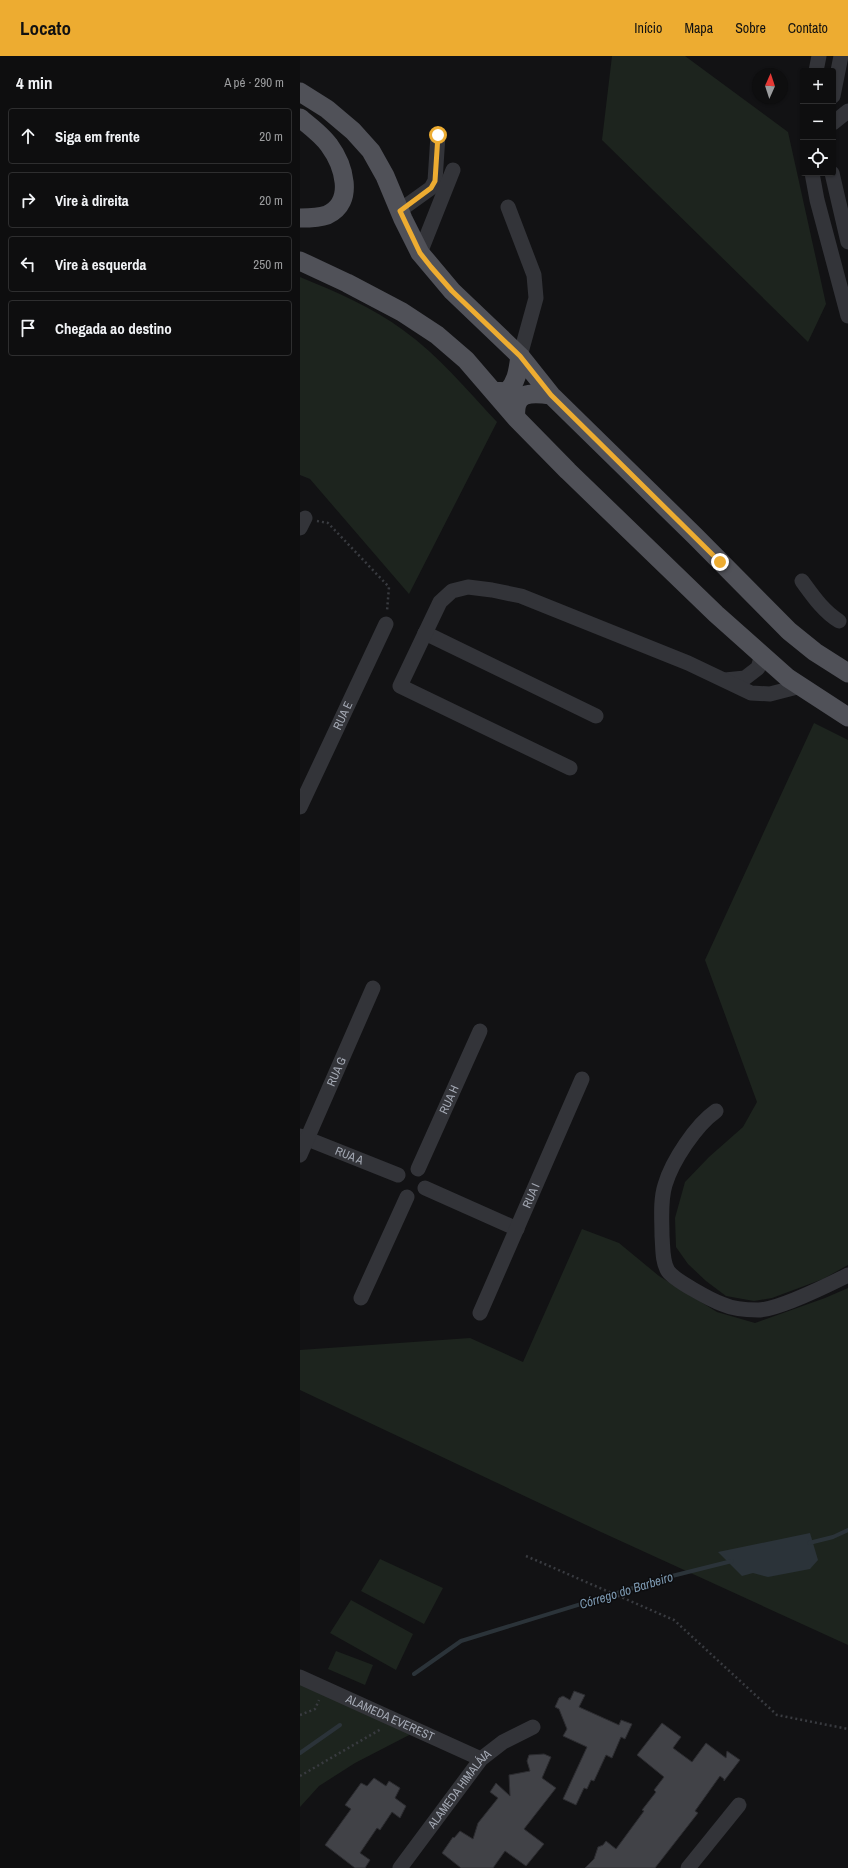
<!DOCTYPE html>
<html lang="pt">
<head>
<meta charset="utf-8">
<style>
	body { margin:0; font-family:"Archivo Narrow",sans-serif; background:#171718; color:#f1f3f6 }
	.controls { position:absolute; right:12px; top:12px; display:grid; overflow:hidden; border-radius:4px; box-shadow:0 1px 3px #0004 }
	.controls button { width:36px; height:36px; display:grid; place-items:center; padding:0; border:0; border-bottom:1px solid #2e2e2f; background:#0e0e0f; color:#f1f3f6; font:20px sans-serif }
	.compass { position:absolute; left:452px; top:12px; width:36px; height:36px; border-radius:50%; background:#0e0e0f; box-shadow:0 1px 3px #0004; rotate:3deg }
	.stop { position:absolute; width:12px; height:12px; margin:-9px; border:3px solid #edac31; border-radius:50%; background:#fff }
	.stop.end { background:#edac31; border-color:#fff; box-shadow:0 1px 4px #0008 }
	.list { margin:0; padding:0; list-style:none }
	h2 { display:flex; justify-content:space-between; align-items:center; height:52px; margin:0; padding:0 16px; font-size:17px }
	h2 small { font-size:13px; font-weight:400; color:#9b9c9e }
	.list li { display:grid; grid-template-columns:26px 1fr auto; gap:12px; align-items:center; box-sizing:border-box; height:56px; margin:0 8px 8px; padding:0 8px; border:1px solid #2e2e2f; border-radius:4px }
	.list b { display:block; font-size:15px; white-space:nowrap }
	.list em { font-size:13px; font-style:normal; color:#9b9c9e }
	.icon { flex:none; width:22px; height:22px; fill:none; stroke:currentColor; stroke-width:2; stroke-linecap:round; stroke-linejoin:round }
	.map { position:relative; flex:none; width:548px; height:1812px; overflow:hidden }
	header { display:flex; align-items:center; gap:24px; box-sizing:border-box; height:56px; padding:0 20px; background:#edac31; color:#111 }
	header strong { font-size:19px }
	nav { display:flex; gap:22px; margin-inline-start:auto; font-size:14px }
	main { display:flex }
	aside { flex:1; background:#0e0e0f }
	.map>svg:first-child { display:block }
</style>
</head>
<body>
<header>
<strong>Locato</strong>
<nav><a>Início</a><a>Mapa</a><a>Sobre</a><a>Contato</a></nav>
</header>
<main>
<aside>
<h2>4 min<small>A pé · 290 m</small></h2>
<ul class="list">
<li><svg class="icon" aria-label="ahead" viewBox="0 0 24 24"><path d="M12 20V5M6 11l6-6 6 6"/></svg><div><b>Siga em frente</b></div><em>20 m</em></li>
<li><svg class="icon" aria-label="right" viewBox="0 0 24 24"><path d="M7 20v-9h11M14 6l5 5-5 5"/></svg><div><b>Vire à direita</b></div><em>20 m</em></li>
<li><svg class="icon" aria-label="left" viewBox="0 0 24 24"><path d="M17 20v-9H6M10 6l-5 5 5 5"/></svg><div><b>Vire à esquerda</b></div><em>250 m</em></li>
<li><svg class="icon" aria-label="arrive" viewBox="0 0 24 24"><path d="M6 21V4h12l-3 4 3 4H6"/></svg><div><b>Chegada ao destino</b></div></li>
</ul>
</aside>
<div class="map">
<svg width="548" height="1812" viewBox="0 0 548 1812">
	<rect width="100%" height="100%" fill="#121214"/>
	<path fill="#1d241e" d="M312 0H385L488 76 526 248 508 286 302 84Z
		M0 221C34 235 74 252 103 274 139 300 167 334 197 366L109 538 10 423 0 419Z
		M514 667 548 684V1209L523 1223 472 1242 454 1245 426 1240 406 1225 388 1208 376 1191 375 1162 385 1126 409 1101 443 1071 457 1046 405 904Z
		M282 1173 319 1187 359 1220 417 1256 455 1267 525 1242 548 1232V1589L301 1476 0 1334V1294L170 1282 223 1306Z
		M80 1503 143 1532 124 1568 61 1535Z
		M51 1544 113 1578 96 1614 30 1577Z
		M36 1595 73 1609 65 1629 28 1613Z
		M0 1628 113 1677 55 1707 19 1730 0 1751Z"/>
	<path fill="#2b3339" d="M510 1477 518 1504 510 1513 468 1521 453 1517 442 1520 418 1496Z"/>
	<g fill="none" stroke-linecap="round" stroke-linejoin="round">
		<path stroke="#2b3339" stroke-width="4" d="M509 1487 533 1481 548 1474
			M114 1618 161 1585 372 1520 432 1505
			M0 1697 40 1669"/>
	</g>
	<path fill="#414247" stroke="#2c2c30" d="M274 1635 285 1639 279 1651 319 1669 321 1664 332 1668 325 1683 321 1681 312 1702 306 1699 294 1725 291 1724 287 1733 284 1732 276 1749 263 1743 287 1691 263 1680 267 1673 259 1653 255 1651 259 1642 263 1640 270 1644Z
		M362 1667 381 1681 373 1692 392 1706 406 1687 426 1702 427 1695 440 1704 424 1725V1723L420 1720 395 1755 398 1757 355 1812H285L294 1803 298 1791 303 1789 306 1785 316 1793 344 1755 342 1754 356 1736 354 1734 364 1721 337 1699Z
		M244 1698 251 1701 242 1722 256 1732 224 1773 244 1788 226 1810 205 1795 193 1812H161L142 1797 153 1781 154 1782 160 1775 173 1783 178 1767 198 1742 190 1736 196 1727 210 1740 209 1719 230 1715 227 1705 229 1699Z
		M74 1722 86 1730 89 1725 100 1732 95 1742 106 1750 100 1762 92 1756 80 1774 77 1772 60 1797 70 1804 65 1812H55L25 1789 51 1753 45 1749 61 1727 67 1730Z"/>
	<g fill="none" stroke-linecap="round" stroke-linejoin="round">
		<path stroke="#393b40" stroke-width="2.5" stroke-dasharray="2 3" stroke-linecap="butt" d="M17 465 28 467 89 531 87 555
			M226 1500 374 1564 477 1659 548 1673
			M0 1659 15 1653 19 1644
			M0 1720 81 1673"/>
		<g stroke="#333439" stroke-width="15">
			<path d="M516 15 519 0"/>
			<path d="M533 40 541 0"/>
			<path d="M533 67 548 55"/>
			<path d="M512 117 517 144 548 260"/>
			<path d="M532 117 548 186"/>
			<path d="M208 151 234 219 236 242 220 300"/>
			<path d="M99 155 131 132 135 125 138 79"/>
			<path d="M120 197 153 114"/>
			<path d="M0 472 5 462"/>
			<path d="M502 525C513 540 523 555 539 565"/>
			<path d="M125 577 296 660"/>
			<path d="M425 624 445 622 458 612 462 599"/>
			<path d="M270 712 100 630 140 546 152 535 168 531 192 534 221 540 388 607 451 637 470 638 501 630"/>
			<path id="s1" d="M0 751 86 568"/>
			<path d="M416 1055C396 1069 372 1105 365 1129 360 1145 362 1163 362 1180 363 1191 362 1206 368 1215 374 1224 411 1244 422 1248 433 1253 446 1254 458 1254 478 1254 528 1229 548 1219"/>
			<path id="s2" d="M0 1080 98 1119"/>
			<path id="s3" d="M0 1099 73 932"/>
			<path id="s4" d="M118 1113 180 975"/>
			<path d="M125 1132 217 1173"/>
			<path d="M61 1242 107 1141"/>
			<path id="s5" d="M180 1257 282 1023"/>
			<path id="s6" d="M0 1621 181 1703"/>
			<path id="s7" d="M100 1812 181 1703 203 1686 233 1671"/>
			<path d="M388 1812 439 1749"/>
		</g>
		<path stroke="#505158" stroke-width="19" d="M0 36 27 53 53 75 71 95 85 120 103 163 120 197 152 235 220 300 251 339 395 480 489 575 515 596 548 617
			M0 62C10 70 22 79 29 89 43 108 56 146 27 159 19 162 9 162 0 162
			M0 205 47 227 102 256 137 279 166 304 216 362 268 415 416 558 488 622 548 661
			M193 335 207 336C217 326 218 314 220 300
			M216 362C213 336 230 336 251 339"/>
	</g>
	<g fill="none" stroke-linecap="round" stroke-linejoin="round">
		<path stroke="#edac31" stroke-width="5" d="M138 79 135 125 131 132 100 155 120 197 131 211 152 235 220 300 251 339 420 506"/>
	</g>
	<g text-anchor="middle" stroke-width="3" stroke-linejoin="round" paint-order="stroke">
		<g font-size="12" fill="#a4a9b4" stroke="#0d0d0f">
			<text dy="4" stroke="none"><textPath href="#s1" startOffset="101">RUA E</textPath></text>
			<text dy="4" stroke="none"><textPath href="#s3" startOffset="91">RUA G</textPath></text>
			<text dy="4" stroke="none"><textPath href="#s4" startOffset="76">RUA H</textPath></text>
			<text dy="4" stroke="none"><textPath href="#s2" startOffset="53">RUA A</textPath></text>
			<text dy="4" stroke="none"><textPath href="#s5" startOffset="128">RUA I</textPath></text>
			<text dy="4" stroke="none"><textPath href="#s6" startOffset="99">ALAMEDA EVEREST</textPath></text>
			<text dy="4" stroke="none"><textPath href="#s7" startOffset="99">ALAMEDA HIMALÁIA</textPath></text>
		</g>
		<g font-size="13" font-style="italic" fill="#7b97af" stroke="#0d0d0f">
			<text transform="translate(326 1534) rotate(-17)" y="5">Córrego do Barbeiro</text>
		</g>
	</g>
</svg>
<div class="controls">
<button>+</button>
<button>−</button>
<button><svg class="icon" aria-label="locate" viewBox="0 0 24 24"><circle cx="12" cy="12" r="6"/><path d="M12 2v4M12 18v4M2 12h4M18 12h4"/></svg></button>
</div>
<svg class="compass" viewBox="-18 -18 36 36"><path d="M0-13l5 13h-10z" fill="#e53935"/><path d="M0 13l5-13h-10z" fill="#9b9c9e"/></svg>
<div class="stop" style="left:138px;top:79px"></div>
<div class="stop end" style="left:420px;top:506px"></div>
</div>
</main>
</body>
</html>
